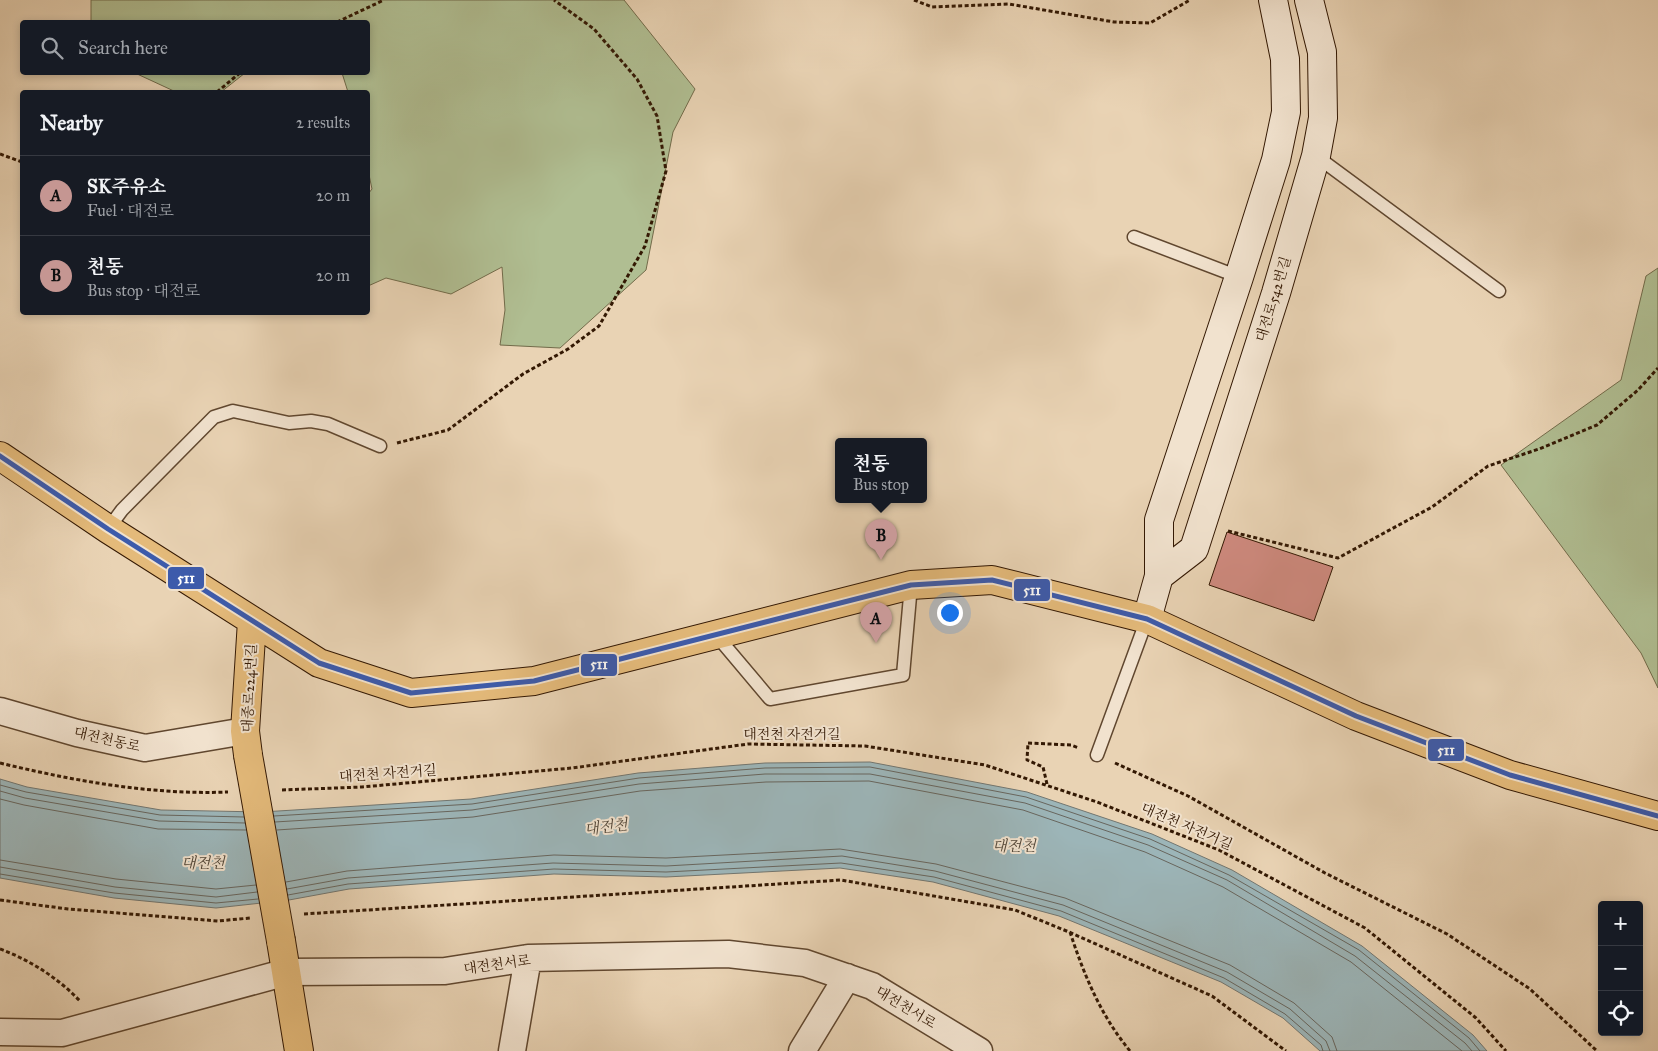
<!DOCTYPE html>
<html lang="en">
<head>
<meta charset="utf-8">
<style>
	body { margin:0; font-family:"IM FELL Great Primer","Noto Serif KR",serif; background:#242831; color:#f1f3f6 }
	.controls { position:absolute; right:15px; bottom:15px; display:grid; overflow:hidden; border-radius:5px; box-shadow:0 2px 8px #0003 }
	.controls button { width:45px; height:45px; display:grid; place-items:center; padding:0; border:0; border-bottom:1px solid #363941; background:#171b24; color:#f1f3f6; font:25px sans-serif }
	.you { position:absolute; left:949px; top:612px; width:18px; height:18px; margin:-12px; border:4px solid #fff; border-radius:50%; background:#1a73e8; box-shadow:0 0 0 8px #1a73e833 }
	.badge { display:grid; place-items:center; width:32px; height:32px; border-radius:50%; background:#c59692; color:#111; font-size:16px; font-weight:700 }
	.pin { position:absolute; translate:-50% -41px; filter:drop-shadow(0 1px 2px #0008) }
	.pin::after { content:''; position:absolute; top:26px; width:18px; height:15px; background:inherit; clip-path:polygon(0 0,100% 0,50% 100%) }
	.popup { position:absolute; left:835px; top:438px; width:92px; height:65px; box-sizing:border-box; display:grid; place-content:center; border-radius:5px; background:#171b24; filter:drop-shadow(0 1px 4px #0005); font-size:16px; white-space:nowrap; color:#9ea1a6 }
	.popup b { font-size:19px; color:#f1f3f6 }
	.popup::after { content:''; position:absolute; left:50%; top:100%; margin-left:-10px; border:10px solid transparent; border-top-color:#171b24 }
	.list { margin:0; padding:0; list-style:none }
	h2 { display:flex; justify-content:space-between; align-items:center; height:65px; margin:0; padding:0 20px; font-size:21px }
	h2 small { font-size:16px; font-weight:400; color:#9ea1a6 }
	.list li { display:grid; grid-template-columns:32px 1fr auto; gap:15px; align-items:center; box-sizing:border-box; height:80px; padding:0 20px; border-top:1px solid #363941 }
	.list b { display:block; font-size:19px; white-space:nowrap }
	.list p { margin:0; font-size:16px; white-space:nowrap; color:#9ea1a6 }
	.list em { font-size:16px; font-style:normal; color:#9ea1a6 }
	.icon { flex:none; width:28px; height:28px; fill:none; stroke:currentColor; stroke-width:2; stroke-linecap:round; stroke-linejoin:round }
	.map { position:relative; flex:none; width:1658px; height:1051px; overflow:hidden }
	.search { position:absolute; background:#171b24; box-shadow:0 2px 8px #0003; left:20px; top:20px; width:350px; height:55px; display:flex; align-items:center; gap:12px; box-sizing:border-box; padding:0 18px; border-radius:5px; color:#9ea1a6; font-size:19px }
	.panel { position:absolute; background:#171b24; box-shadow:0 2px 8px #0003; left:20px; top:90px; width:350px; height:225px; border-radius:5px }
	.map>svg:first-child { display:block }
</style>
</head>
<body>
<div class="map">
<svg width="1658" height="1051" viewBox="0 0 1658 1051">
	<rect width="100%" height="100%" fill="#e9d3b4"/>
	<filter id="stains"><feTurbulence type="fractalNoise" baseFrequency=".004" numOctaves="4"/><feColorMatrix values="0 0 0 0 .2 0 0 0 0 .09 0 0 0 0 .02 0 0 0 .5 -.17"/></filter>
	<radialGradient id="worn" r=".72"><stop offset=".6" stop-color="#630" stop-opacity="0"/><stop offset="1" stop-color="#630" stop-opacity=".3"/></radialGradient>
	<path fill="#b0be92" stroke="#726b4a" d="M91 0H624L695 89 673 132 646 270 560 348 500 345 505 310 502 267 451 294 386 278 368 286V194L372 189 368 170V92H348L342 73 368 72V22H91Z
		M135 73H245L221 92H176Z
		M1658 268V688L1641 653 1501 465 1621 380 1646 276Z"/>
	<path fill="#9cb5b8" stroke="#727670" d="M870 762 1027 792 1152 834 1232 870 1362 946 1473 1035 1487 1051H1320L1283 1018 1221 982 1059 916 933 882 840 868 666 877 554 874 349 889 289 900 216 908 114 898 0 878V779L27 787 161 810 262 812 471 799 638 773 765 763Z"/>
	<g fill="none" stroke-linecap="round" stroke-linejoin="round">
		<path stroke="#68665e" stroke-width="1" d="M0 785 26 792 160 815 244 817
			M0 791 25 798 159 821 245 823
			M0 799 24 805 158 829 246 830
			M274 816 472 804 639 778 765 768 870 767 1026 797 1150 839 1229 875 1359 950 1469 1038 1480 1051
			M275 822 472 810 639 784 765 774H870L1025 803 1148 845 1227 880 1355 956 1465 1043 1472 1051
			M277 830 473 817 640 791 766 782 869 781 1023 810 1145 852 1223 887 1351 962 1462 1051
			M0 860 116 879 216 889 256 885
			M0 867 115 887 216 897 257 892
			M0 874 114 893 216 903 258 899
			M286 882 347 871 554 855 666 858 840 849 936 864 1065 898 1230 965 1294 1003 1332 1037 1337 1051
			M287 889 348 878 553 863 666 866 842 856 935 871 1063 905 1227 972 1290 1009 1326 1041 1330 1051
			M288 895 348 884 554 869 666 872 841 863 934 877 1061 911 1224 978 1285 1014 1321 1045 1323 1051"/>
	</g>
	<path fill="#cf8a7f" stroke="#331803" d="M1227 532 1333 567 1314 621 1209 585Z"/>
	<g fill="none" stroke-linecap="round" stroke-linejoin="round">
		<g stroke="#60472f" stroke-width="15">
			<path id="service" d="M1316 156 1499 291
				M1134 237 1239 277
				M108 529 122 510 214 417 233 411 289 423 311 421 328 424 380 446
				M716 635 770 699 903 675 911 585
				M1097 755 1147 619"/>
		</g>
		<g stroke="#60472f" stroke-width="29">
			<path id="minor" d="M0 711 77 733 145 748 245 731
				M0 1032 62 1033 287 972 445 971 528 958 728 954 805 963 872 986 979 1051
				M512 1051 528 958
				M802 1051 847 977"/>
		</g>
		<g stroke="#331803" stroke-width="30">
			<path id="secondary" d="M1159 576 1194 549 1276 293 1316 156 1323 118 1322 52 1309 0
				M1147 619 1159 576V520L1239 277 1276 160 1286 112 1285 59 1273 0"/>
		</g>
		<g stroke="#331803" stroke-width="30">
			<path id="primary" d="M0 456 108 529 319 663 411 693 534 681 911 585 992 580 1147 619 1356 716 1510 775 1658 816
				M248 755 245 731 252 621
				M281 941 299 1051"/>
		</g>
		<path stroke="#331803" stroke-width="3" stroke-dasharray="4 2.5" stroke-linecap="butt" d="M914 0 932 7 1009 4 1114 22 1150 23 1190 0
			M337 22 384 0
			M217 92 241 72
			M0 154 22 162
			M397 443 448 430 523 374 568 349 599 326 645 246 666 171 657 116 637 79 594 29 554 0
			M1228 531 1338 558 1432 507 1488 466 1539 449 1597 425 1638 390 1658 368
			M0 763C75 781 151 795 228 792
			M1115 763 1188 796 1325 873 1447 934 1530 989 1597 1051
			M1047 784 1043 767 1027 760 1028 743 1071 745 1079 748
			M282 790 362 787 572 768 748 744 865 746 985 765 1097 802 1219 850 1365 928 1476 1018 1506 1051
			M0 900 68 909 218 921 250 918
			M304 914 841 880 1015 910 1069 932 1212 996 1286 1051
			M1070 932C1084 975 1101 1016 1130 1051
			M0 949C30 960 58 978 80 1001"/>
		<use href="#service" stroke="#f1e2ce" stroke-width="12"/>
		<use href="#minor" stroke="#f1e2ce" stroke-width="26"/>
		<use href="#secondary" stroke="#f1e2ce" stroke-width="28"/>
		<use href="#primary" stroke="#e4ba7a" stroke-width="28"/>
		<g stroke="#331803" stroke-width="30" stroke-linecap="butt">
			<path id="primary-bridge" d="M248 755 281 941"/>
		</g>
		<use href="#primary-bridge" stroke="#e4ba7a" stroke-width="28"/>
		<g stroke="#f1e2ce" stroke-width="9">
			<path id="bus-1" d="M0 456 108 529 319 663 411 693 534 681 911 585 992 580 1147 619 1356 716 1510 775 1658 816"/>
		</g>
		<use href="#bus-1" stroke="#3d5bab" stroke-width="5"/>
	</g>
	<g text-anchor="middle" stroke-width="4" stroke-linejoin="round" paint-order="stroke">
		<g font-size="14" fill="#331803" stroke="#f1e2ce">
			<text transform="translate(1273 299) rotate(-73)" y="5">대전로542번길</text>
			<text transform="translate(249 688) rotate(-87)" y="5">대종로224번길</text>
			<text x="792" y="739">대전천 자전거길</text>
			<text transform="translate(107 739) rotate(13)" y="5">대전천동로</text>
			<text transform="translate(388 773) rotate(-4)" y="5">대전천 자전거길</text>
			<text transform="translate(1187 826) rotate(23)" y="5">대전천 자전거길</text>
			<text transform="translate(497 964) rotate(-8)" y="5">대전천서로</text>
			<text transform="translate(906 1007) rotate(31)" y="5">대전천서로</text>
		</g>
		<g font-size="15" font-style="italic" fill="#524739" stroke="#f1e2ce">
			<text transform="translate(606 827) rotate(-7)" y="5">대전천</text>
			<text x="1014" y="851">대전천</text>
			<text x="203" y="868">대전천</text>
		</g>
	</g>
	<g stroke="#f1e2ce" stroke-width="2">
		<rect x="167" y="566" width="38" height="24" rx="5" fill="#3d5bab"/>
		<rect x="1013" y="578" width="38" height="24" rx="5" fill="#3d5bab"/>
		<rect x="580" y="653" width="38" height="24" rx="5" fill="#3d5bab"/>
		<rect x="1427" y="738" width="38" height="24" rx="5" fill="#3d5bab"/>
	</g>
	<g font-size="14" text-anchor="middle" font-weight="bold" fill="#fff">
		<text x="186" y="583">511</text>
		<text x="1032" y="595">511</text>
		<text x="599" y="669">511</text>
		<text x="1446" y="755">511</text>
	</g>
	<rect width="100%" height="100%" filter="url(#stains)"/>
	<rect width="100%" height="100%" fill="url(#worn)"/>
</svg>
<div class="controls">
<button>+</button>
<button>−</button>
<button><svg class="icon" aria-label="locate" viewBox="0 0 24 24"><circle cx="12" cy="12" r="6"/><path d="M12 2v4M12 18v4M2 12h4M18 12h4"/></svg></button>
</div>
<div class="you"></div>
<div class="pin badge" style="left:876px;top:643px">A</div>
<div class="pin badge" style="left:881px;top:560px">B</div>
<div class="popup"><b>천동</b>Bus stop</div>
<div class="search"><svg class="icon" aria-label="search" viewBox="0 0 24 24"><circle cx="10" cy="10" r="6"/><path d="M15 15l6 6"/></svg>Search here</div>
<section class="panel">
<h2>Nearby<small>2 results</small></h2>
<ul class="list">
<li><span class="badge">A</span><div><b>SK주유소</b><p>Fuel · 대전로</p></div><em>20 m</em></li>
<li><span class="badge">B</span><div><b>천동</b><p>Bus stop · 대전로</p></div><em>20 m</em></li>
</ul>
</section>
</div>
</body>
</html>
